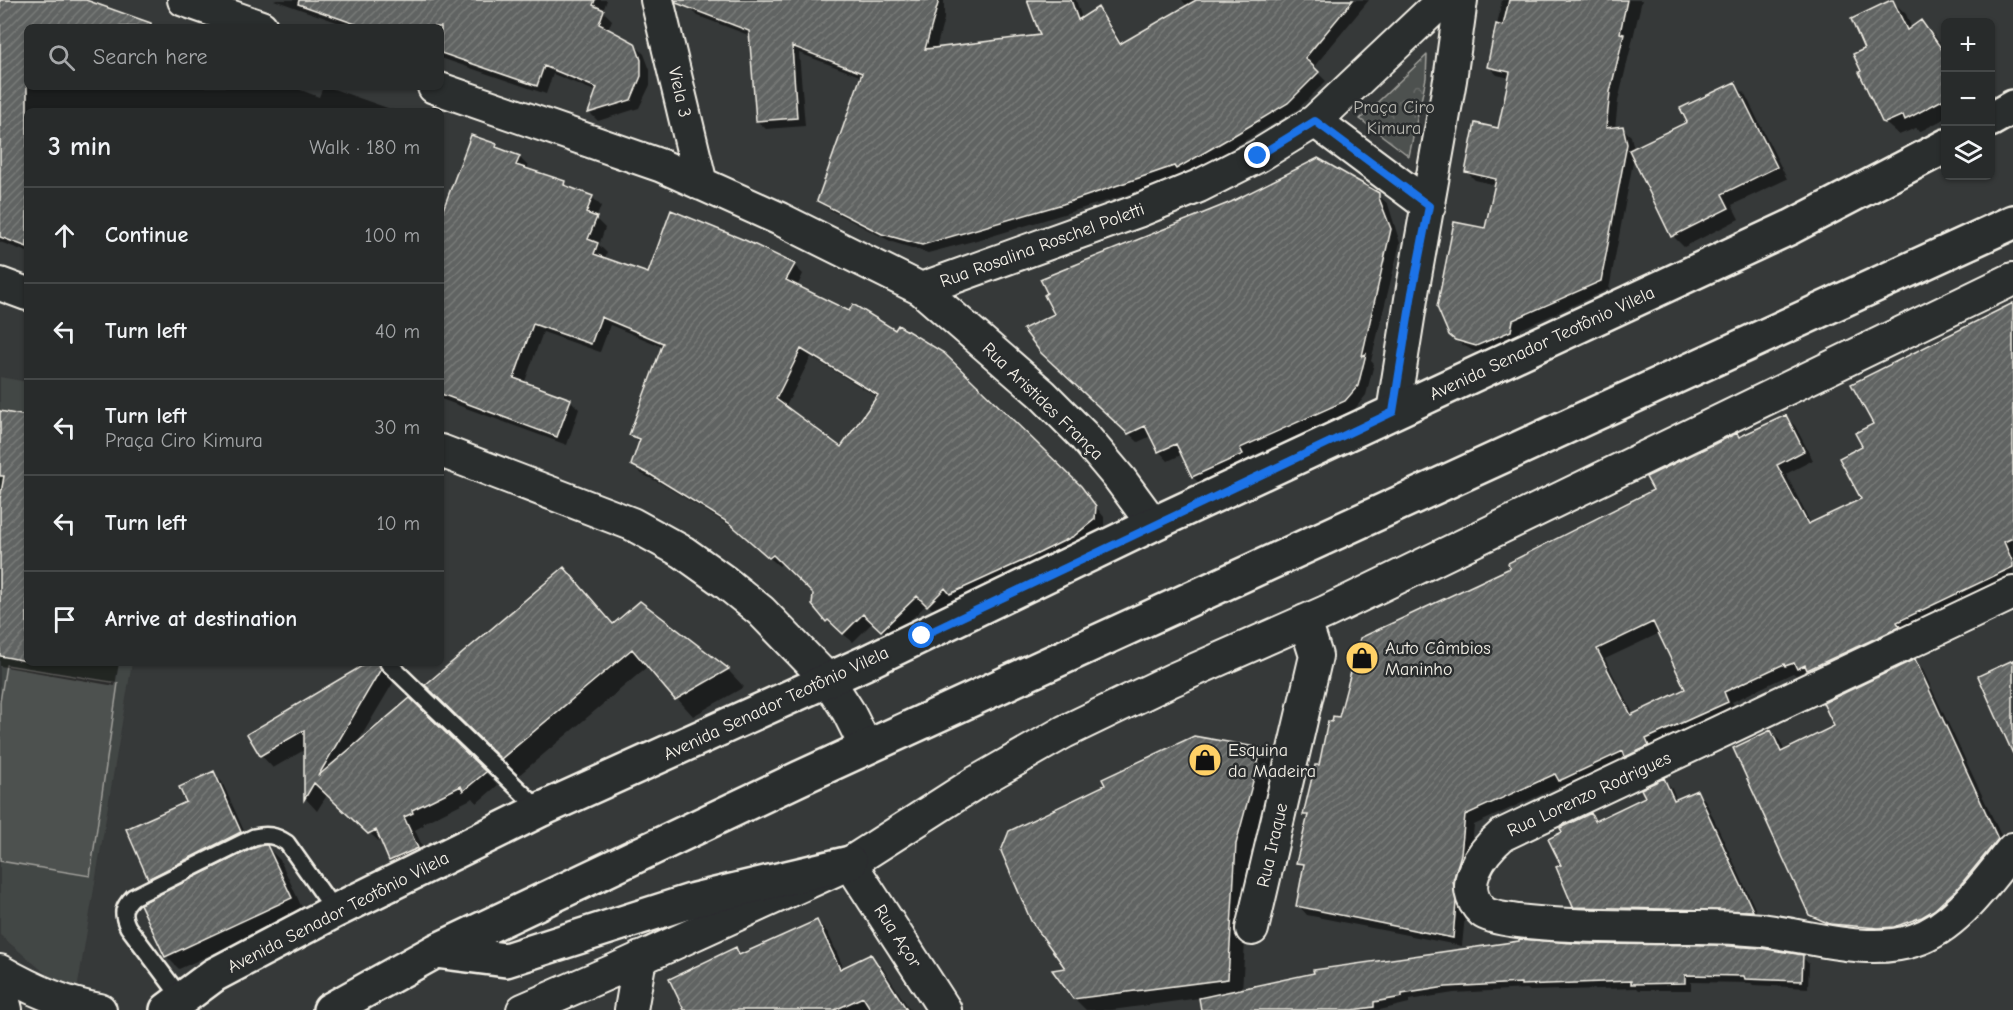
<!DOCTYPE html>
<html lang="en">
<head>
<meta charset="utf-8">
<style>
	body { margin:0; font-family:"Comic Neue",sans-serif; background:#343737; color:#f1f3f6 }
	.controls { position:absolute; right:18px; top:18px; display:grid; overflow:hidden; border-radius:9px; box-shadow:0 2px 4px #0004 }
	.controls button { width:54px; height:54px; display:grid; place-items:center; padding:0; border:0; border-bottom:2px solid #444747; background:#282b2b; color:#f1f3f6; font:30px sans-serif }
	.stop { position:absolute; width:18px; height:18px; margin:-14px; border:4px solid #1a73e8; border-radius:50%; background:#fff }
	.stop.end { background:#1a73e8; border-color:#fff; box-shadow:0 2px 6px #0008 }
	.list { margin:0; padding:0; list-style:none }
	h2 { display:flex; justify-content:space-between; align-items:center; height:78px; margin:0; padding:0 24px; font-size:26px }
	h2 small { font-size:20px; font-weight:400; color:#a5a7a9 }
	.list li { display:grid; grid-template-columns:39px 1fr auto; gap:18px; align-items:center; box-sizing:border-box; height:96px; padding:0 24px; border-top:2px solid #444747 }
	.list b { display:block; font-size:22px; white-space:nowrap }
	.list p { margin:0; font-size:20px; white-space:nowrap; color:#a5a7a9 }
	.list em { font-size:20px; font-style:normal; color:#a5a7a9 }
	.icon { flex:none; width:33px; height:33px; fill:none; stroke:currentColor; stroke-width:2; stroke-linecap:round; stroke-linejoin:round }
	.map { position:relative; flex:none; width:2013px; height:1010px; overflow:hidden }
	.search { position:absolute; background:#282b2b; box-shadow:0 2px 4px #0004; left:24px; top:24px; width:420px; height:66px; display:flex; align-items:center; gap:15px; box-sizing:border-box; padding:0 21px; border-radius:9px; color:#a5a7a9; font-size:22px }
	.panel { position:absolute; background:#282b2b; box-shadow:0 2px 4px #0004; left:24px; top:108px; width:420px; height:558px; border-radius:9px }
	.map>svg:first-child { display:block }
</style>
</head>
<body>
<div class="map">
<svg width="2013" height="1010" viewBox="0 0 2013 1010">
	<defs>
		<pattern id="forest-crowns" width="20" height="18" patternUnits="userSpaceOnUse" patternTransform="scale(1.5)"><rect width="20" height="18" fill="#4e514f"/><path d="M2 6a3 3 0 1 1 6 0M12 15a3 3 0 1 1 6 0" fill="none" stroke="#686a68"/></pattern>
		<pattern id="building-hatch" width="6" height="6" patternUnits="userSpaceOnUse" patternTransform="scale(1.5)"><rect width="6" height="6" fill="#616362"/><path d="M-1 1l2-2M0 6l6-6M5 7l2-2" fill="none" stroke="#787a78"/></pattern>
	</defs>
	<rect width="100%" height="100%" fill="#363939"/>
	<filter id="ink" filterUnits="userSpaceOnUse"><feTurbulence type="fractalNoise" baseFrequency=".0167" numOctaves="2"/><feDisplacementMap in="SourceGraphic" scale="12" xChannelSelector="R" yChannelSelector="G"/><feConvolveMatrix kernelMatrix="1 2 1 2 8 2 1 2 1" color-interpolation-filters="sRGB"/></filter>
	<g filter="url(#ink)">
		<path fill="#434645" d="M0 377 27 382V663H132L77 990 57 983 0 935Z"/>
		<path fill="#4e514f" stroke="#a1a19c" stroke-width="1.5" d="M6 665 118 683 90 876 0 861V702Z"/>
		<path fill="url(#forest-crowns)" stroke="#a1a19c" stroke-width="1.5" d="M1427 55 1426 78 1409 156 1360 119Z"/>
		<path fill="#0007" fill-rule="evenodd" d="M0 0H85L159 27H27V87H293L319 97 323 87H328L396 111H27V252L0 242Z
			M274 0H607L603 11 612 20 608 30 634 44 644 54 650 70V85L639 108 598 121 590 113 597 92 553 74 546 94 441 58V27H351Z
			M688 0H944V19L936 49 1042 37 1028 0H1076L1082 19 1098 9 1106 18 1122 44 1187 6 1182 0H1369L1313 68 1326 81 1297 110 1185 176 1184 174 1129 194 992 236 928 253 892 242 828 209 819 201 862 77 799 53 805 126 766 129 757 121 751 36 698 16 689 7Z
			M1502 0H1642L1618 101 1615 129 1622 128 1631 136 1634 150 1689 122 1734 83 1745 94 1787 179 1732 205 1739 219 1684 247 1673 236 1634 157 1609 289 1521 329 1519 339 1485 354 1472 350 1459 343 1450 334 1486 230 1496 185 1475 180 1466 171 1499 130 1510 78 1497 75 1489 67Z
			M1892 1 1906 14 1912 29 1921 22 1934 35 1946 51V118L1919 132 1916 128 1899 135 1883 121 1866 50Z
			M519 157 528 166 527 170 565 183 572 190 592 197 601 206 596 219 605 228 599 245 607 253 604 260 649 275 794 265 803 274 797 287 1080 487 1104 517V528L1083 545 961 602 955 597 937 614 927 604 891 639 873 622 853 642 827 621 814 604 815 594 783 563 779 566 740 532 662 484 642 474 632 465 640 444 631 434 663 347 610 325 600 352 543 332 524 384 570 400 579 409 567 445 441 399V219ZM811 357 879 398 841 449 785 408Z
			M1378 195 1388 204 1400 243 1371 361 1374 364 1366 395 1354 410 1248 458 1251 464 1202 486 1193 477 1183 454 1168 461 1159 451 1151 436 1138 442 1052 361Z
			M2013 304V581L1807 677 1802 672 1796 675 1793 673 1732 702 1737 711 1570 789 1564 784 1474 825 1462 946 1307 915 1298 905 1305 870 1297 862 1308 818 1305 814 1333 724 1512 568 1655 491 1740 439 1786 417 1795 426 1813 460 1786 474 1811 524 1863 500 1864 446 1875 424ZM1660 633 1687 690 1634 715 1605 659Z
			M0 412 27 417V663H119L115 686 0 666Z
			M564 569 614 624 640 603 728 670 744 687 693 716 648 666 519 775 444 702Z
			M1914 661 1923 670 2007 848 1919 931 1840 932 1820 923 1810 914 1771 732 1780 741 1785 752 1836 726Z
			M370 663H404L403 666 393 669 390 675 393 683 356 745 410 700 498 785 477 803 473 798 423 823 424 825 415 830 429 861 403 873 390 860 383 845 327 795 317 811 306 799V749L273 768 261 755Z
			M1194 737 1262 750 1276 764 1250 859 1242 991 1802 957 1809 964 1808 988 1753 985 1751 983 1691 982V990H1639L1637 988 1530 991 1527 989 1454 993 1409 1000V1003L1380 1010H1230L1229 994 1112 1010H1086L1074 998 1068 969 1107 786Z
			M213 773 222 782 249 842 158 887 149 878 188 803Z
			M1664 780 1672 788 1677 801 1697 792 1705 800 1760 919 1583 915 1574 906 1563 866 1591 815 1597 821 1647 798Z
			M267 847 280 860 304 912 179 969 166 956Z
			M817 921 828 933 844 969 870 955 882 967 910 1010H685L735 949 741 955Z"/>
		<path fill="url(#building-hatch)" stroke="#f4f1e8" stroke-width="1.5" fill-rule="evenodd" d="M0 0H86L151 23V27H27V247L0 237Z
			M299 0H595L593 5 604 10 599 24 635 43 641 60V76L631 100 588 113 597 88 544 66 537 86 441 53V27H364L298 4Z
			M676 0H939L925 49 1040 35 1027 0H1071L1078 20 1098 7 1120 44 1196 0H1353L1305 58 1319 72 1288 103 1233 136 1176 169 1174 166 1063 204 922 245 882 234 817 201 862 73 792 46 797 118 756 121 749 31 676 3Z
			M1509 0H1627L1620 33 1624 34 1610 92 1606 128 1623 126 1627 144 1601 281 1513 320 1511 331 1476 346 1455 340 1449 335 1437 307 1454 222 1485 228 1496 179 1465 172 1475 123 1498 128 1510 72 1487 67 1496 24 1503 26Z
			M1891 0H1893L1907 30 1921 20 1946 55V98L1905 120 1903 115 1885 123 1882 122 1859 72 1861 71 1853 54 1864 49 1851 19Z
			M1735 82 1777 167 1722 194 1729 208 1671 237 1629 150 1687 122 1680 108Z
			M471 135 497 144 496 147 520 156 516 165 565 181 564 185 593 196 586 213 597 217 588 239 598 243 594 254 648 273 671 210 747 241 795 264 786 280 849 311 853 304 895 330 898 325 944 353 1042 448 1081 486 1096 506 1095 519 1074 536 1027 559 950 594 945 588 927 606 917 596 881 631 863 614 843 634 828 620 826 622 812 605 813 594 773 555 769 558 729 523 651 475 631 465 640 439 629 435 663 343 601 317 591 344 533 324 514 378 571 399 557 437 441 394V215ZM801 349 878 395 841 447 776 399Z
			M1318 158 1379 193V198L1391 229 1362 356 1366 354 1358 386 1345 401 1240 448 1243 454 1192 477 1176 444 1158 452 1145 426 1128 434 1041 353 1023 329 1054 314 1044 295 1047 293 1040 279 1231 202Z
			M2013 303V538L2004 542 2013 563V567L1897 622 1900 627 1807 670 1805 665 1797 669 1794 663 1785 666 1784 664 1724 692 1728 702 1646 739 1649 746 1625 757 1623 751 1559 781 1555 774 1465 815 1461 854 1453 881 1456 902 1453 938 1296 906 1304 864 1296 863 1308 815H1303L1315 765H1319L1328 721 1332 722 1333 716 1339 717 1360 638 1510 568 1508 563 1653 490 1646 477 1737 433 1739 437 1786 415 1804 451 1777 465 1808 524 1861 499 1839 458 1862 446 1855 433 1873 424 1851 384ZM1653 622 1685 689 1631 715 1597 649Z
			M0 411 27 416V661L0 656V499L4 476H0Z
			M564 567 613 624 640 601 729 669 675 700 632 649 501 759 425 685Z
			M1915 659 1998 839 1957 889 1934 910 1922 917 1894 927 1878 928 1830 924 1809 915 1733 748 1771 730 1781 752 1834 726 1823 703Z
			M2013 660V754L1978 676Z
			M367 663H379L381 669 318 776 410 698 486 772 463 791 461 786 412 810 413 813 404 817 418 848 389 861 376 830 368 834 314 783 304 800V730L260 756 247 734Z
			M1194 736 1262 748 1236 844 1228 979 1073 999 1052 970 1065 968 1031 921 1001 851 1009 831 1105 785 1102 779Z
			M214 771 241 832 148 879 126 829 186 802 179 787Z
			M1664 778 1674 800 1697 790 1753 911 1573 907 1556 867 1561 865 1548 839 1562 832 1560 828 1591 813 1595 821 1645 797 1641 789Z
			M263 845H267L292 898 165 957 140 904 249 850Z
			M817 920 840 969 871 954 907 1010H871L863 997 835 1010H684L669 979 736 947 739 955Z
			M1519 939 1585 944 1714 945 1760 948 1803 955 1802 981 1745 979 1744 976 1685 975V983L1631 984V981L1521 985V983L1446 987 1402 994V997L1374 1002V1007L1352 1010H1201L1199 998 1314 973 1313 970 1519 941Z"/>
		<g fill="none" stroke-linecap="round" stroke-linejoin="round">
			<g stroke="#f4f1e8" stroke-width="20">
				<path id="lane" d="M388 663 540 810
					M182 999 128 927C121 913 123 907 133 897L254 837C267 834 275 835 287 843L335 911"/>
			</g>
			<g stroke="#f4f1e8" stroke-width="36">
				<path id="street" d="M184 0 261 27
					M657 0 701 184
					M434 87 662 166 780 219 921 289 1042 394 1083 435 1120 479 1153 524
					M1315 121 1429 206
					M0 284 27 294
					M921 289 1138 211 1199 186 1258 156 1315 121 1443 0
					M1393 412 1412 293 1450 80 1461 0
					M441 451 632 524 683 552 725 582 761 611 828 680 848 711 866 747
					M2013 593 1502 835C1482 852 1455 887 1483 912 1501 928 1665 927 1699 927 1720 927 1741 928 1762 930 1808 936 1870 956 1915 940 1957 926 1986 882 2013 849
					M850 863 945 1010
					M1252 929 1316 656 1305 621
					M0 971C31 989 64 1004 100 1010
					M0 986 6 1010
					M523 1010 613 971 850 863 975 783 1064 732 1172 680 1326 612 2013 279
					M631 1010 640 958"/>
			</g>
			<g stroke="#f4f1e8" stroke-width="38">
				<path id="primary" d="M1990 120 2013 107
					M436 951 506 960 694 900 850 863
					M167 1010 214 975 335 911 540 810 865 663 1153 524 1791 227 1946 146
					M330 1010 436 951 800 778 2013 222"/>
			</g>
			<use href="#lane" stroke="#2a2d2e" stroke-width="15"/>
			<use href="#street" stroke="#2a2d2e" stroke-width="32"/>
			<use href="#primary" stroke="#2a2d2e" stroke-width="33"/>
		</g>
	</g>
	<g fill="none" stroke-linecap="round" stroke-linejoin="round" filter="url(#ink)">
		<path stroke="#1a73e8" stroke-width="8" d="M922 636 1393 412 1412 293 1429 206 1315 121 1258 156"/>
	</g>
	<defs>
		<g id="shop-disc" transform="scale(1.725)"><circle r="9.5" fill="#ffd166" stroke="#2a2d2e"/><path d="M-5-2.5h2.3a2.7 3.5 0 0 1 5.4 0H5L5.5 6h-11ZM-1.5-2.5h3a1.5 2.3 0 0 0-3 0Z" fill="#111"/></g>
	</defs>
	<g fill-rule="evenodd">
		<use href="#shop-disc" x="1362" y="658"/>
		<use href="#shop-disc" x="1205" y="760"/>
	</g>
	<g text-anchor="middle" stroke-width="5" stroke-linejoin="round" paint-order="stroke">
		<g font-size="18" fill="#f4f1e8" stroke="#2a2d2e">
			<text transform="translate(680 92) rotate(77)" y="6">Viela 3</text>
			<text transform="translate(1042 245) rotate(-20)" y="6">Rua Rosalina Roschel Poletti</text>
			<text transform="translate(1542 343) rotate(-25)" y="6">Avenida Senador Teotônio Vilela</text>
			<text transform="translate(1043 401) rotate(44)" y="6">Rua Aristides França</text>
			<text transform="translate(776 703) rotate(-25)" y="6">Avenida Senador Teotônio Vilela</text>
			<text transform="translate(1589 794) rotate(-25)" y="6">Rua Lorenzo Rodrigues</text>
			<text transform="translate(1272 845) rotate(-77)" y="6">Rua Iraque</text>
			<text transform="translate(338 912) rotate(-27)" y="6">Avenida Senador Teotônio Vilela</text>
			<text transform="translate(898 936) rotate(57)" y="6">Rua Açor</text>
		</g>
		<g font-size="18" fill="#bab9b2" stroke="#2a2d2e">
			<text x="1394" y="113">Praça Ciro<tspan x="1394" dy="21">Kimura</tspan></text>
		</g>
		<g font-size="18" fill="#f4f1e8" stroke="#2a2d2e" text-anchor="start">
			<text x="1385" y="654">Auto Câmbios<tspan x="1385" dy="21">Maninho</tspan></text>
			<text x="1228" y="756">Esquina<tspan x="1228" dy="21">da Madeira</tspan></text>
		</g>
	</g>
</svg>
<div class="controls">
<button>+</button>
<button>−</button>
<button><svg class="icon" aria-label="layers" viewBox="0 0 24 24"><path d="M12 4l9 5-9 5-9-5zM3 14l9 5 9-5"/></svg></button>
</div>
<div class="stop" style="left:922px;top:636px"></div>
<div class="stop end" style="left:1258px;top:156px"></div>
<div class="search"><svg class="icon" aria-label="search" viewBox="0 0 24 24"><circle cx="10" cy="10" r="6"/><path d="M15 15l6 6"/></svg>Search here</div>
<section class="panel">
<h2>3 min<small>Walk · 180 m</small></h2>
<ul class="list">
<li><svg class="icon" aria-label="ahead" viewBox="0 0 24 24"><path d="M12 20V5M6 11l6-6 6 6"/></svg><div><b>Continue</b></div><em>100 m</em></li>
<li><svg class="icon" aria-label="left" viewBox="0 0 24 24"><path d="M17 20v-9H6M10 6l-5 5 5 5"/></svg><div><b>Turn left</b></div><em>40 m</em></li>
<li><svg class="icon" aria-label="left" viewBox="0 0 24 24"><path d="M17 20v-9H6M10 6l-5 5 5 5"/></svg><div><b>Turn left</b><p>Praça Ciro Kimura</p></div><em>30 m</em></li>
<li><svg class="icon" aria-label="left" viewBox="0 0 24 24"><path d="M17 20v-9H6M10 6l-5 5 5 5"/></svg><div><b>Turn left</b></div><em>10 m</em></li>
<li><svg class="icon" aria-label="arrive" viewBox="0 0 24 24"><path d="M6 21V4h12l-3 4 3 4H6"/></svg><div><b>Arrive at destination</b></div></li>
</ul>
</section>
</div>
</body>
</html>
